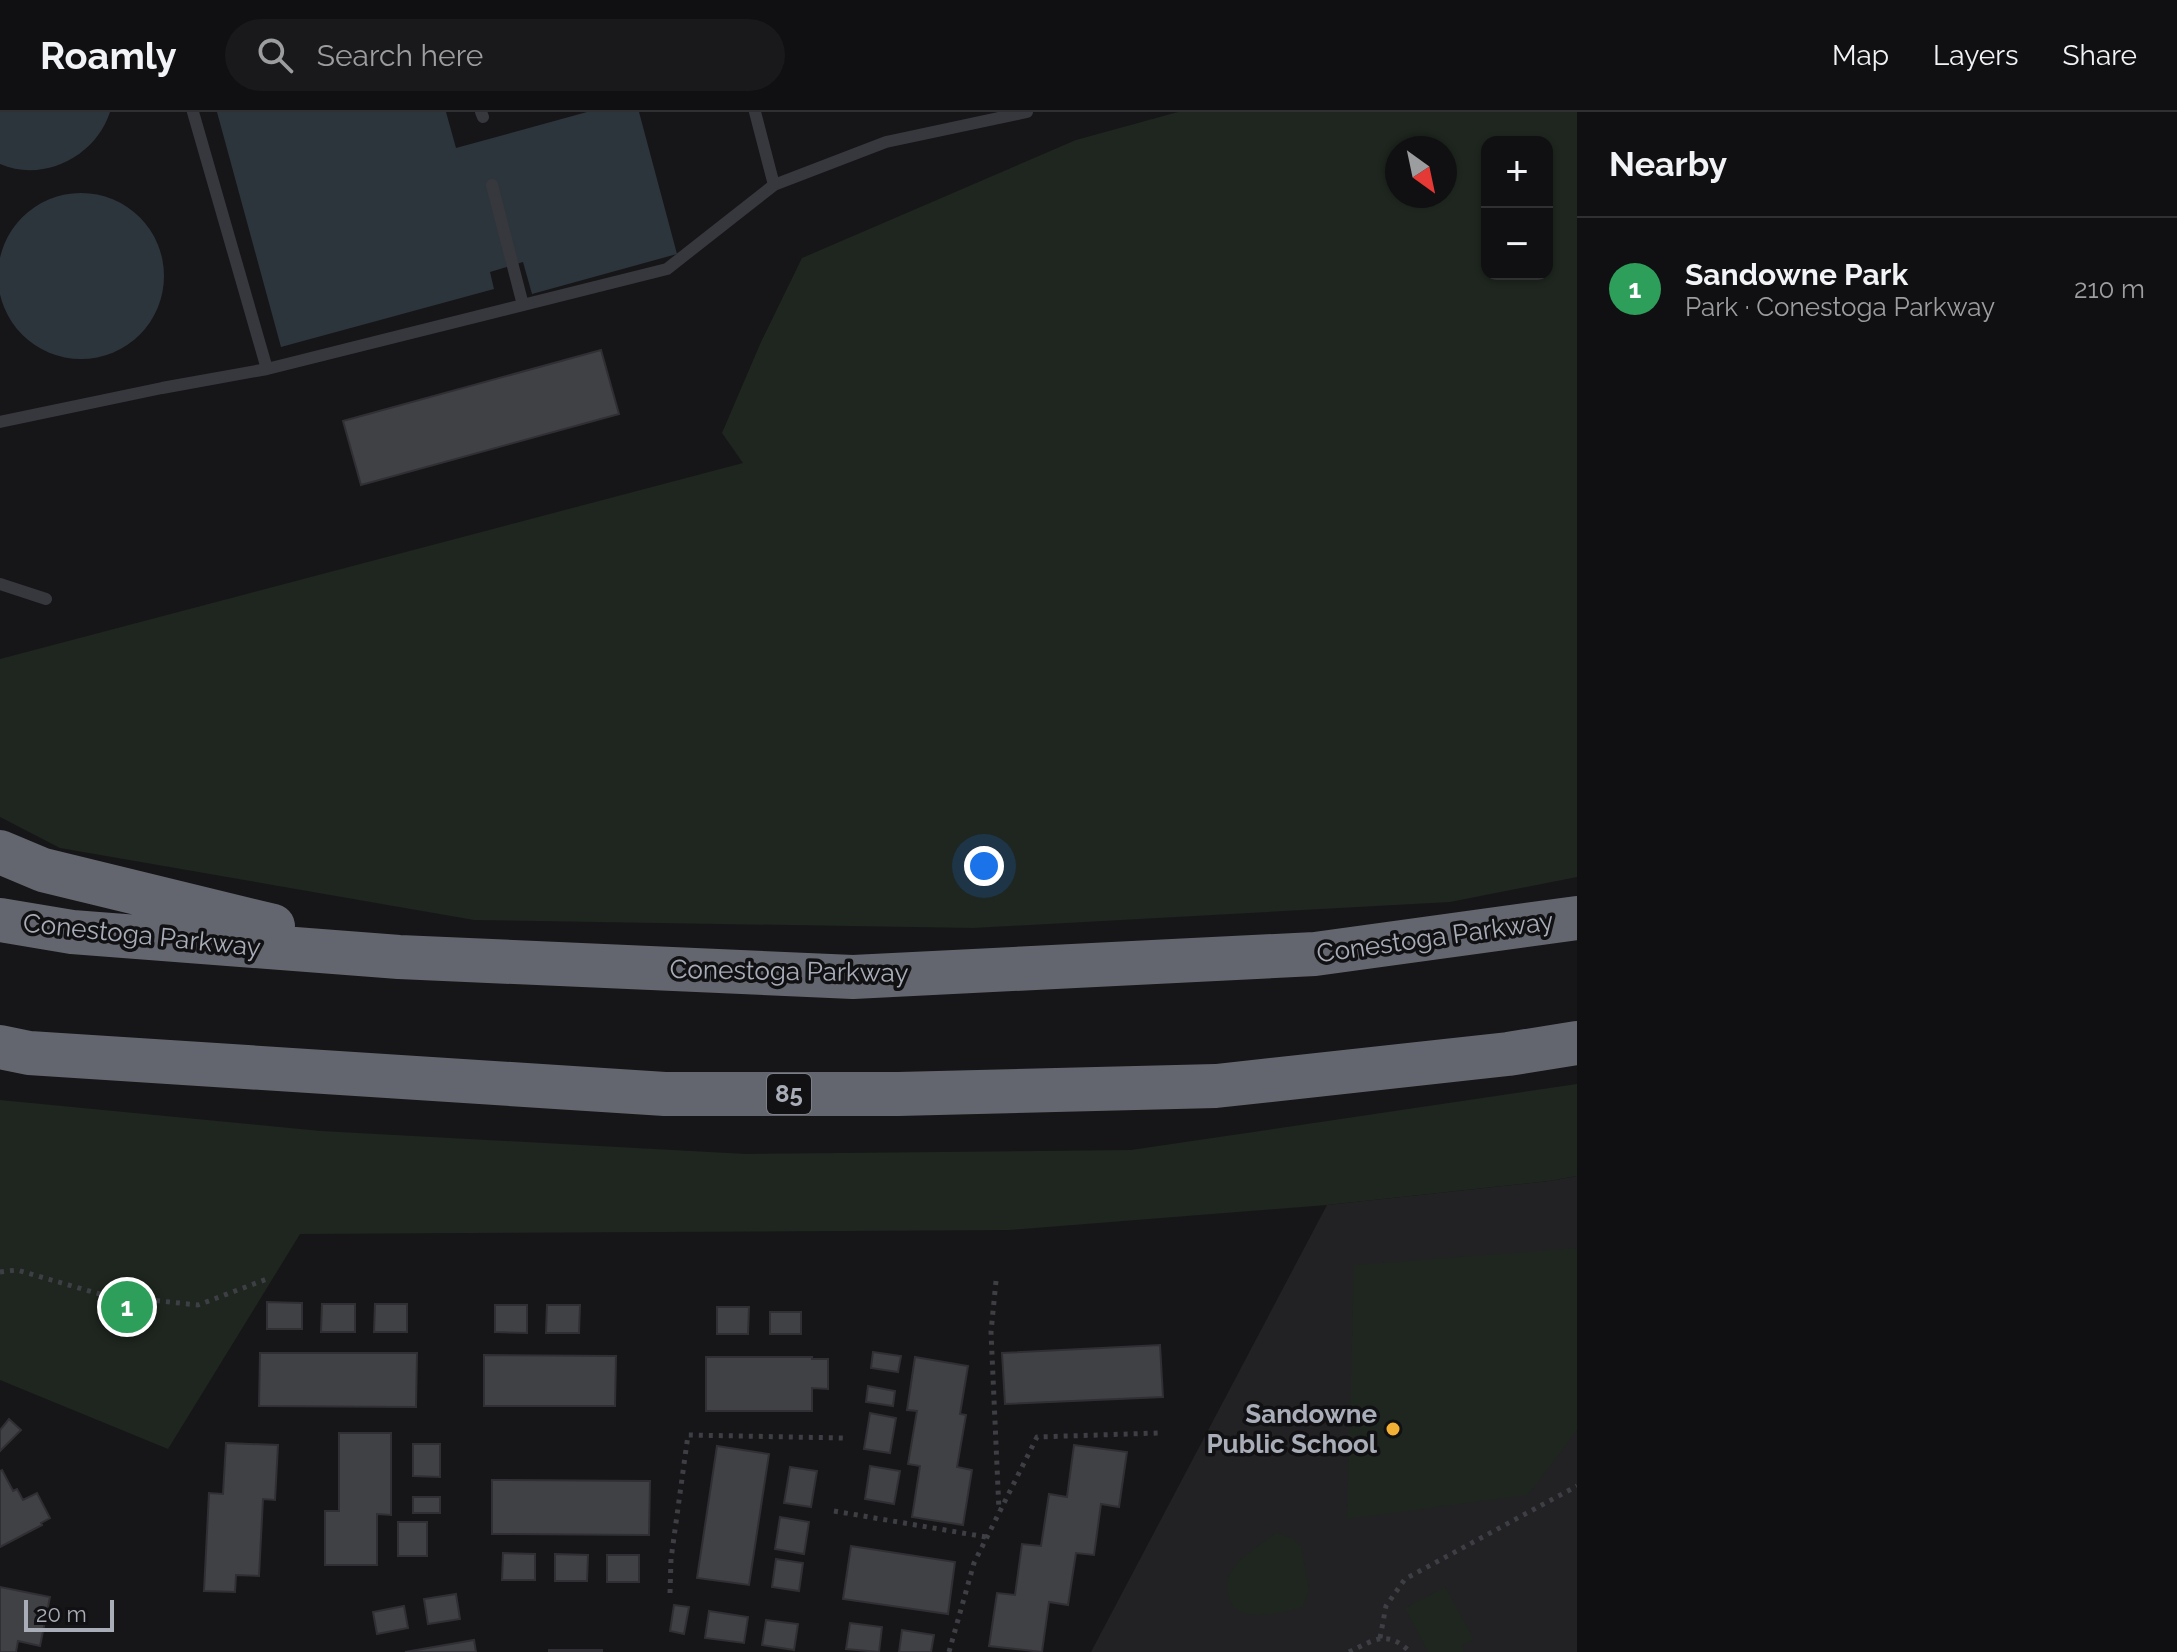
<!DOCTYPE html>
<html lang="en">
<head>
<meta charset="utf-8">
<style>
	body { margin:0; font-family:Raleway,sans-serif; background:#19191b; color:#f1f3f6 }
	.controls { position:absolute; right:24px; top:24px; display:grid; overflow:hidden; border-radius:16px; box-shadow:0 2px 6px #0004 }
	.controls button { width:72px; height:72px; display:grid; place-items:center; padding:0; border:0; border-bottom:2px solid #303032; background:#101012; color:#f1f3f6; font:40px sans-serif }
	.compass { position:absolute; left:1385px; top:24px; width:72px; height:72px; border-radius:50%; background:#101012; box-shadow:0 2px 6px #0004; rotate:147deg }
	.scale { position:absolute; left:24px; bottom:20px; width:90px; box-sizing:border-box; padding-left:8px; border:4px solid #a8adb8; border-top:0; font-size:22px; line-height:28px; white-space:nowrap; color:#a8adb8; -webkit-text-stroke:6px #111113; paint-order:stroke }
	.you { position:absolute; left:984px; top:754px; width:28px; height:28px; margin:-20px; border:6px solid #fff; border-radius:50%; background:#1a73e8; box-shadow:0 0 0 12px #1a73e833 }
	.badge { display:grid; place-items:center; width:52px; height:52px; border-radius:50%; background:#f2b134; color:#fff; font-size:26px; font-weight:700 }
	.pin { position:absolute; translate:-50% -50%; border:4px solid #fff; box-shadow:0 2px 8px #0006 }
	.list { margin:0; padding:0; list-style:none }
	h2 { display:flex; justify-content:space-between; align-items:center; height:104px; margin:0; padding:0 32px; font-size:34px }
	h2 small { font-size:26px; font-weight:400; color:#9c9d9f }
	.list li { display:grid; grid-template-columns:52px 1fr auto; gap:24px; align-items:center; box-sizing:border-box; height:144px; padding:0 32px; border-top:2px solid #303032 }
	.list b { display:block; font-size:30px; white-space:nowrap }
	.list p { margin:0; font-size:26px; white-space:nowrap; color:#9c9d9f }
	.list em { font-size:26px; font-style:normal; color:#9c9d9f }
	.icon { flex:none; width:44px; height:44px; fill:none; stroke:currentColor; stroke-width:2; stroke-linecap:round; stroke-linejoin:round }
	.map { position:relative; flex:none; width:1577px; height:1540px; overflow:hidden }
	header { display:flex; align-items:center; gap:48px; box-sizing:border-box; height:112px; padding:0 40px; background:#101012; border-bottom:2px solid #303032 }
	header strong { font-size:38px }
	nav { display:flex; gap:44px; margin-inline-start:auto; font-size:28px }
	.search { width:560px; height:72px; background:#19191b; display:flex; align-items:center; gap:20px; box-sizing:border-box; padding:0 28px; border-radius:44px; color:#9c9d9f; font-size:30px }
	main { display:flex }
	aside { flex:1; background:#101012 }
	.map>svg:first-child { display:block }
</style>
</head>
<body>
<header>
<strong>Roamly</strong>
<div class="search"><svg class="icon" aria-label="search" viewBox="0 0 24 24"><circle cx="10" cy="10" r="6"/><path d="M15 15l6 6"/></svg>Search here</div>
<nav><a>Map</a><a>Layers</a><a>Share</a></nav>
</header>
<main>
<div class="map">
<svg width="1577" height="1540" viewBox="0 0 1577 1540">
	<rect width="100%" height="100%" fill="#161618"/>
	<path fill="#222225" d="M1577 1064V1540H1091L1327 1093 1549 1069Z"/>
	<path fill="#1e261f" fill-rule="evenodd" d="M1178 0H1577V765L1450 790 973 816 474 808 60 736 0 705V547L743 351 722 321 761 230 802 146 1076 28ZM1547 30V162H1487V30ZM1445 36V84H1397V36Z
		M1577 972V1064L1549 1069 1327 1093 1009 1118 300 1122 168 1337 0 1268V988L321 1019 746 1042 1131 1038Z
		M1577 1136V1318L1528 1383 1347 1407 1354 1153Z
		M1276 1421 1292 1426 1301 1434 1309 1478 1303 1495C1281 1501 1232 1515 1228 1481 1227 1471 1226 1465 1233 1457 1243 1443 1262 1432 1276 1421Z
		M1445 1475 1474 1527 1461 1534 1464 1540H1428L1405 1496Z"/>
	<path fill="#2c353c" d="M0 0H110C96 44 44 71 0 52Z
		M217 0H446L456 36 587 0H639L677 142 532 182 523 150 490 160 494 177 281 235Z
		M-2 164a83 83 0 1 1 166 0a83 83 0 1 1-166 0Z"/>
	<path fill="#404145" stroke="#303034" stroke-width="2" d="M601 238 619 302 361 373 343 309Z
		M267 1190 302 1191V1217H267Z
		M322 1192H355V1220H321Z
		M375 1192H407V1220H374Z
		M495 1193H527V1221L495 1220Z
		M547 1193H580L579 1221H546Z
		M717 1195H749L748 1222H717Z
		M770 1200H801V1222H770Z
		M1160 1233 1163 1285 1005 1292 1002 1241Z
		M873 1240 901 1244 898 1260 871 1256Z
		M260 1241H417L416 1295 259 1294Z
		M484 1243 616 1244 615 1294H484Z
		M706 1245H812V1247H828V1277L812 1276V1299H706Z
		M915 1245 968 1254 960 1302 966 1303 957 1355 972 1358 963 1413 912 1405 920 1354 908 1352 917 1299 907 1298Z
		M868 1274 895 1279 893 1294 866 1290Z
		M870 1301 896 1306 890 1341 864 1337Z
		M9 1307 21 1318 0 1339V1318Z
		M339 1321H391V1403L377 1402V1453H325V1399H339Z
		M226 1331 278 1333 275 1388 263 1387 259 1464 236 1463 235 1480 204 1479 209 1381 223 1382Z
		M413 1332H440V1365L413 1364Z
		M1074 1333 1127 1340 1119 1395 1101 1392 1094 1443 1076 1441 1068 1493 1049 1490 1042 1540 989 1534 997 1481 1015 1483 1022 1432 1041 1434 1049 1382 1067 1385Z
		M717 1334 769 1342 749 1473 697 1466Z
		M870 1354 900 1359 894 1392 865 1387Z
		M790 1355 817 1359 811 1395 784 1391Z
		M2 1358 13 1379 17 1377 23 1388 37 1381 50 1406 41 1411 42 1413 0 1435V1359Z
		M492 1368 650 1369 649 1423 492 1422Z
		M413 1385H440V1401H413Z
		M780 1405 809 1410 804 1442 775 1437Z
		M398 1410H427V1444H398Z
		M851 1434 955 1450 948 1502 843 1487Z
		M503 1441 535 1442V1468H502Z
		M555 1442 588 1443 587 1469H555Z
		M607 1443H639V1470H607Z
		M776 1447 803 1451 799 1479 772 1475Z
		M0 1475 50 1485 40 1534 18 1529 16 1540H0Z
		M456 1482 460 1507 428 1512 424 1487Z
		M674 1493 689 1495 684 1522 670 1519Z
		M404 1494 408 1516 377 1522 373 1500Z
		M709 1499 748 1505 744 1531 705 1526Z
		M766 1508 798 1512 794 1538 762 1533Z
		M850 1511 882 1515 879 1540 846 1537Z
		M902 1518 934 1523 931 1540H899Z
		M474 1528 476 1540H405Z
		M549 1538H602V1540H549Z"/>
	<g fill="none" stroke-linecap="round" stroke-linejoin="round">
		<path stroke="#3d3f44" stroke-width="5" stroke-dasharray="4 6" stroke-linecap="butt" d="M0 1160 17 1158 103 1183 198 1193 267 1167
			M996 1169 991 1220 999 1399
			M834 1399 986 1425
			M670 1481 671 1447 688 1323 844 1326
			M1380 1526 1386 1494 1405 1467 1577 1374
			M949 1540 974 1451 1037 1325 1158 1321
			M1349 1540C1374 1528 1387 1517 1410 1540"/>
		<path stroke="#37383d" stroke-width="12" d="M193 0 267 257
			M481 0 483 5
			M755 0 774 73
			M492 73 523 193
			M0 310 162 276 267 257 667 157 774 73 886 30 1027 0
			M0 472 46 487"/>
		<path stroke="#63666e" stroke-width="44" d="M0 740 43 758 273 814
			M0 808 72 820 399 845 853 865 1315 842 1577 806
			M0 935 29 941 665 982H898L1216 974 1508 942 1577 931"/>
	</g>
	<circle fill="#f2b134" stroke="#111113" stroke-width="3" cx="1393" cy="1317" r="8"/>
	<g text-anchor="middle" stroke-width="7" stroke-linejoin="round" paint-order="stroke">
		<rect fill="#111113" stroke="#7b7e86" stroke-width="2" x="767" y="962" width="44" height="40" rx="6"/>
		<g font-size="24" font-weight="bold" fill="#a8adb8">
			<text x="789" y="990">85</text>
		</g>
		<g font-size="26" fill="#a8adb8" stroke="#111113">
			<text transform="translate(142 823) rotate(6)" y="9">Conestoga Parkway</text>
			<text transform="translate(1435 825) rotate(-8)" y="9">Conestoga Parkway</text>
			<text transform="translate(789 859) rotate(1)" y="9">Conestoga Parkway</text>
		</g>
		<g font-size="26" font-weight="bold" fill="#a8adb8" stroke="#111113" text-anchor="end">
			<text x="1377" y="1311">Sandowne<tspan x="1377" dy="30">Public School</tspan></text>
		</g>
	</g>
</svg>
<div class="controls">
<button>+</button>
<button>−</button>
</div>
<svg class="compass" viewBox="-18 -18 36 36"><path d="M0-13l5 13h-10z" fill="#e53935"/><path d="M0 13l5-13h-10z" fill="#9c9d9f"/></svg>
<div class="scale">20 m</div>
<div class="you"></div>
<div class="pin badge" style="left:127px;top:1195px;background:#2e9e5b">1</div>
</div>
<aside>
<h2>Nearby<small></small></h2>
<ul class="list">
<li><span class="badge" style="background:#2e9e5b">1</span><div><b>Sandowne Park</b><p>Park · Conestoga Parkway</p></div><em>210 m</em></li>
</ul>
</aside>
</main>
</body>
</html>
